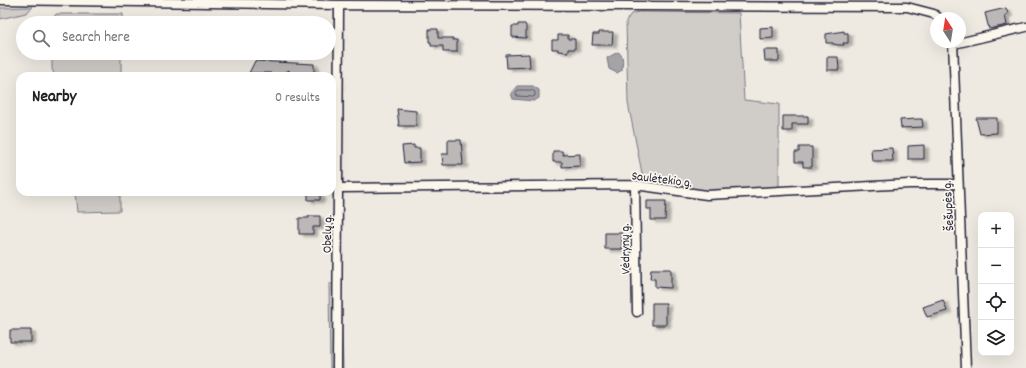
<!DOCTYPE html>
<html lang="en">
<head>
<meta charset="utf-8">
<style>
	body { margin:0; font-family:Dekko,sans-serif; background:#f6f6f6; color:#202124 }
	.controls { position:absolute; right:12px; bottom:12px; display:grid; overflow:hidden; border-radius:8px; box-shadow:0 4px 16px #0002 }
	.controls button { width:36px; height:36px; display:grid; place-items:center; padding:0; border:0; border-bottom:1px solid #e0e0e0; background:#fff; color:#202124; font:20px sans-serif }
	.compass { position:absolute; left:930px; top:12px; width:36px; height:36px; border-radius:50%; background:#fff; box-shadow:0 4px 16px #0002; rotate:348deg }
	.list { margin:0; padding:0; list-style:none }
	h2 { display:flex; justify-content:space-between; align-items:center; height:52px; margin:0; padding:0 16px; font-size:17px }
	h2 small { font-size:13px; font-weight:400; color:#757577 }
	.icon { flex:none; width:22px; height:22px; fill:none; stroke:currentColor; stroke-width:2; stroke-linecap:round; stroke-linejoin:round }
	.map { position:relative; flex:none; width:1026px; height:368px; overflow:hidden }
	.search { position:absolute; background:#fff; box-shadow:0 4px 16px #0002; left:16px; top:16px; width:320px; height:44px; display:flex; align-items:center; gap:10px; box-sizing:border-box; padding:0 14px; border-radius:22px; color:#757577; font-size:15px }
	.panel { position:absolute; background:#fff; box-shadow:0 4px 16px #0002; left:16px; top:72px; width:320px; height:124px; border-radius:12px }
	.map>svg:first-child { display:block }
</style>
</head>
<body>
<div class="map">
<svg width="1026" height="368" viewBox="0 0 1026 368">
	<defs>
		<filter id="shadow"><feDropShadow dx="4.5" dy="2.5" stdDeviation="1" flood-color="#0004"/></filter>
	</defs>
	<rect width="100%" height="100%" fill="#eeeae2"/>
	<filter id="ink" filterUnits="userSpaceOnUse"><feTurbulence type="fractalNoise" baseFrequency=".025" numOctaves="2"/><feDisplacementMap in="SourceGraphic" scale="8" xChannelSelector="R" yChannelSelector="G"/><feConvolveMatrix kernelMatrix="1 2 1 2 8 2 1 2 1" color-interpolation-filters="sRGB"/></filter>
	<g filter="url(#ink)">
		<path fill="#d0cdc9" stroke="#797882" d="M33 7 26 13 0 19V8Z
			M638 12 739 13 744 100 779 104V191L692 196 643 178 628 103 626 21 631 14Z
			M56 14H123V23H51Z
			M52 53H121V76H55L52 69Z
			M75 192H120V211L77 212Z
			M329 284H341L343 368H330Z"/>
		<path fill="#a6a3a7" stroke="#716f7c" d="M618 52C625 56 622 64 622 70L617 73 609 69 607 58Z
			M517 86H533L539 90V98L534 101 513 99 511 93Z"/>
		<g fill="none" stroke-linecap="round" stroke-linejoin="round">
			<path stroke="#575666" stroke-width="1" d="M518 90H531L535 92V96L533 97 517 96 516 93Z"/>
		</g>
		<path fill="#bcb8b8" stroke="#22223b" filter="url(#shadow)" d="M1006 8 1008 14 1005 15 1007 25 989 29 985 13Z
			M518 24H525L526 26V38L512 37V26H518Z
			M773 27V38L760 39V28Z
			M429 29H438V38H453V40H457V52H443V46H431V42H429Z
			M844 31V33H848V43H843L844 45H838L833 44V43H826V34Z
			M599 32H613L612 45H592L593 34H599Z
			M558 35H568V39H575V49H568V52L558 51V49H552V40H558Z
			M764 50H779V61H765Z
			M529 54 530 67 507 68 506 55Z
			M827 57H838L839 70H827Z
			M255 61 314 64V76H289V70L279 76H271V73H249Z
			M397 109 416 111V126H399Z
			M783 116H808V124H792V131H783Z
			M976 118H997V133L980 134Z
			M917 119H922L923 127 901 128 900 120Z
			M448 140H461L463 165H443L442 154H448Z
			M414 145V148H420V162L404 163 402 146Z
			M924 145V159H908V146Z
			M799 147H812V167H803V162H795V152H799Z
			M892 148 893 161H872L871 149Z
			M553 151H562L563 155 580 154V166L562 167V162H553Z
			M308 192H320V200H308Z
			M647 201H666L665 220H651V209H647Z
			M308 216H320V227H313V234H299V218H309Z
			M605 233H622V249H605Z
			M651 269H671V288L655 287V279H650Z
			M943 300 947 311 927 317 923 307Z
			M652 303H666V325H652Z
			M10 330H31V342H10Z"/>
		<g fill="none" stroke-linecap="round" stroke-linejoin="round">
			<g stroke="#22223b" stroke-width="11">
				<path id="street" d="M0 0 339 5 907 7 934 14 939 18
					M953 42 966 368
					M954 44 1026 27
					M635 185 637 312
					M339 188 635 185 707 195 909 184H958
					M337 368 339 5"/>
			</g>
			<use href="#street" stroke="#fbf7ec" stroke-width="8"/>
		</g>
	</g>
	<g text-anchor="middle" stroke-width="3.5" stroke-linejoin="round" paint-order="stroke">
		<g font-size="13" fill="#22223b" stroke="#fbf7ec">
			<text transform="translate(662 178) rotate(7)" y="5">Saulėtekio g.</text>
			<text transform="translate(947 206) rotate(-93)" y="5">Šešupės g.</text>
			<text transform="translate(326 234) rotate(-89)" y="5">Obelų g.</text>
			<text transform="translate(624 249) rotate(-91)" y="5">Vėdrynų g.</text>
		</g>
	</g>
</svg>
<div class="controls">
<button>+</button>
<button>−</button>
<button><svg class="icon" aria-label="locate" viewBox="0 0 24 24"><circle cx="12" cy="12" r="6"/><path d="M12 2v4M12 18v4M2 12h4M18 12h4"/></svg></button>
<button><svg class="icon" aria-label="layers" viewBox="0 0 24 24"><path d="M12 4l9 5-9 5-9-5zM3 14l9 5 9-5"/></svg></button>
</div>
<svg class="compass" viewBox="-18 -18 36 36"><path d="M0-13l5 13h-10z" fill="#e53935"/><path d="M0 13l5-13h-10z" fill="#757577"/></svg>
<div class="search"><svg class="icon" aria-label="search" viewBox="0 0 24 24"><circle cx="10" cy="10" r="6"/><path d="M15 15l6 6"/></svg>Search here</div>
<section class="panel">
<h2>Nearby<small>0 results</small></h2>
<ul class="list">
</ul>
</section>
</div>
</body>
</html>
